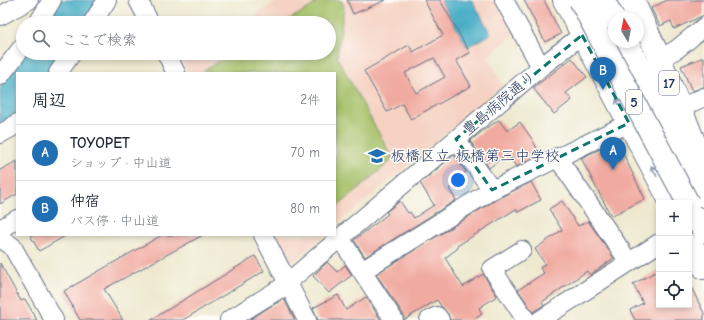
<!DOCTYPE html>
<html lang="ja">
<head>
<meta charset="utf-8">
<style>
	body { margin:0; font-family:"Comic Neue","Klee One",sans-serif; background:#f6f6f7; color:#1f2937 }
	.controls { position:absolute; right:12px; bottom:12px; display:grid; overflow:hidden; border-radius:0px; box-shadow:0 2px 6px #0003 }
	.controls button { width:36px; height:36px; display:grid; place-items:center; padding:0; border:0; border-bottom:1px solid #e0e1e3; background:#fff; color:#1f2937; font:20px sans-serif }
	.compass { position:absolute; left:608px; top:12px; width:36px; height:36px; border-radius:50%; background:#fff; box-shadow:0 2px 6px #0003; rotate:350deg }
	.you { position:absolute; left:458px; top:180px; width:14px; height:14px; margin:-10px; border:3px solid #fff; border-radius:50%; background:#1a73e8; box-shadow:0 0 0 6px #1a73e833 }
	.badge { display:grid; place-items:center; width:26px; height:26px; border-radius:50%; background:#1f6fb2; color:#fff; font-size:13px; font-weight:700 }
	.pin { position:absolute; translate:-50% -33px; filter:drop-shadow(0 1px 2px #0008) }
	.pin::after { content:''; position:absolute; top:21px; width:14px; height:12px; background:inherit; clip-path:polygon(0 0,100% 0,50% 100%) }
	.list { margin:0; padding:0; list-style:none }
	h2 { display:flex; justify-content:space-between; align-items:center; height:52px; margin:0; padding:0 16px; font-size:17px }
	h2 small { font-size:13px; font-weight:400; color:#747a83 }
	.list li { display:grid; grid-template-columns:26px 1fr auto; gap:12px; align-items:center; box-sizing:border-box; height:56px; padding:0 16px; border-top:1px solid #e0e1e3 }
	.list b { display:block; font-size:15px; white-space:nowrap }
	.list p { margin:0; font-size:13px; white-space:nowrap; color:#747a83 }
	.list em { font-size:13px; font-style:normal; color:#747a83 }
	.icon { flex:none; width:22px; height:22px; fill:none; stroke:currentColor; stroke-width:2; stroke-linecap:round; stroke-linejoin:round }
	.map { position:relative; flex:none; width:704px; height:320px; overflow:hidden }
	.search { position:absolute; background:#fff; box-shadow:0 2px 6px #0003; left:16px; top:16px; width:320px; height:44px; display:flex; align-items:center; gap:10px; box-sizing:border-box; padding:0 14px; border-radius:22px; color:#747a83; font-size:15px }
	.panel { position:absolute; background:#fff; box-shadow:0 2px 6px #0003; left:16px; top:72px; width:320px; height:164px; border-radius:0px }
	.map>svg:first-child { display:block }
</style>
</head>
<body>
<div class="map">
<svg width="704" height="320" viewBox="0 0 704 320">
	<rect width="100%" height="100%" fill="#fdfcf7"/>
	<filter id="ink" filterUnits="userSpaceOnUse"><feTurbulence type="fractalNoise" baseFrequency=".025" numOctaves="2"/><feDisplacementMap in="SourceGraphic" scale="8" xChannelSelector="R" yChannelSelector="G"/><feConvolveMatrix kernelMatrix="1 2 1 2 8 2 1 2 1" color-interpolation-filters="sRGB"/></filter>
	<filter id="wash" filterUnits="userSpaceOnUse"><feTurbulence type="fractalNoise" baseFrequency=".012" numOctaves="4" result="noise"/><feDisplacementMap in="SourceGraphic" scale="16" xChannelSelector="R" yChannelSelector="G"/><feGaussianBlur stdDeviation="0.9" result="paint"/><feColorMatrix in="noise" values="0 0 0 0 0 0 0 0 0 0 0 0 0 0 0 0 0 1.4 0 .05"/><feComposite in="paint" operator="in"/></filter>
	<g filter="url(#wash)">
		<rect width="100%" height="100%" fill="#ede8ce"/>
		<path fill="#f5d2c2" d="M279 0H497L515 34 488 56 503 86 335 226V73H187L183 64 184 60 196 53H329V23H243Z
			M272 235H325L294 261 285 260Z"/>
		<path fill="#a4bf66" stroke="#607762" d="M315 0H341L344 7 337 57 393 159 335 209V73H206L204 70 233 53H329V23H283L314 5Z"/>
		<path fill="#46adc6" stroke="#306e92" d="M59 0H98L83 23H44Z
			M442 0H472L491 34 467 47 441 1Z
			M24 53H62L49 73H17V112L7 120 0 124V88Z"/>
		<g id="blocks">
			<path fill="#f1aaa0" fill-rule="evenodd" d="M347 0H386L353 14Z
				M424 0H440L470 53 456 60 471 86 411 119 402 104 387 112 364 71 409 45 413 52 443 35ZM434 58 445 77 416 93 405 73Z
				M524 0H544L561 34 545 42Z
				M667 0H704V15L674 29 671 21 660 26 651 8Z
				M704 57V87L692 91 681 66Z
				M572 58 587 77 566 93 572 100 554 114 533 88Z
				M499 120 507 131 520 122 532 139 540 154 516 167 508 153 489 168 470 141 485 129Z
				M617 141 645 199 611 216 581 158Z
				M454 155 466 172 449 189 456 200 365 257 354 240 388 214 386 212 400 201 408 213 410 212 414 218 434 205 420 183Z
				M17 161V194L0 204V170Z
				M531 182 541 200 518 212 516 209 457 246 458 248 445 258 463 287 483 274 497 296 479 308 482 314 473 320H450L448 314 441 306 437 300 404 320 403 314 376 274 497 199Z
				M562 201 578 226 588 221 614 258 590 275 587 271 542 302 544 305 533 312 518 290 544 273 540 268 545 264 535 249 562 230 549 209Z
				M30 235H67L39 251Z
				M162 235H203L104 289 123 320H80L64 291Z
				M255 256 264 271 183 320H151Z
				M327 262 337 272 345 265 352 275 329 293 313 276Z
				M0 263 21 301 25 299 37 320H0Z
				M659 270V305H689V283L704 313V320H635L630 310 643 303 633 284Z
				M338 295 346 310 366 297 381 320H318L313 308Z
				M284 299 295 320H249L271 306Z"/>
		</g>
	</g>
	<g filter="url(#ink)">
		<use href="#blocks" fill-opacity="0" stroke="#647085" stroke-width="1"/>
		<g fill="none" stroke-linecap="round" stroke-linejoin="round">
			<g stroke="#647085" stroke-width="20">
				<path id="minor" d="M138 0 150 23
					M504 0 541 67
					M0 16 29 0
					M38 23 52 0
					M92 23 107 0
					M166 53 176 73
					M660 59 677 49 704 27
					M58 73 72 53
					M0 76 23 46
					M680 108 704 97
					M0 134 11 128 17 123
					M456 139 492 190 629 123
					M557 157 629 262
					M0 229 17 219
					M263 235 307 320
					M0 238 12 246 54 320
					M340 238 394 320
					M522 250 492 269 526 320
					M362 271 492 190
					M229 320 281 288 541 67 582 35 635 0
					M429 320 437 316 440 320
					M540 320 659 243"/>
			</g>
			<g stroke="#647085" stroke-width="24">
				<path id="highway" d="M564 0 671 203
					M633 0 660 59 704 165
					M627 42 704 196
					M689 238 704 268"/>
			</g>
			<use href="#minor" stroke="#fff" stroke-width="18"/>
			<use href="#highway" stroke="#fff" stroke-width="22"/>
			<g stroke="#647085" stroke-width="24" stroke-linecap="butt">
				<path id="highway-bridge" d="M580 0 688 203
					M603 0 614 19
					M695 217 704 231"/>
			</g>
			<use href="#highway-bridge" stroke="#fff" stroke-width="22"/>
		</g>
		<defs><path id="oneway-shaft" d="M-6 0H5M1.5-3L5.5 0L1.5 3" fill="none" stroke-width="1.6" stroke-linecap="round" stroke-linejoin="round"/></defs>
		<g stroke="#8d97ae">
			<use href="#oneway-shaft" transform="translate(619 104) rotate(-118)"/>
			<use href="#oneway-shaft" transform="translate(654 171) rotate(-118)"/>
		</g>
	</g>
	<path fill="none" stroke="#0f766e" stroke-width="3" stroke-dasharray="8 5" stroke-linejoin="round" d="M582 35 629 123 492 190 456 139Z"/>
	<defs>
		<g id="school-bare" transform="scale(1.38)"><path d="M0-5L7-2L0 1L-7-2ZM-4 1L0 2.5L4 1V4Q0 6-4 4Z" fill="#1f6fb2" stroke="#fdfcf7" stroke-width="2.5" paint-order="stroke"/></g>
	</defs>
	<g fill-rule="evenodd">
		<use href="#school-bare" x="377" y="156"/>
	</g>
	<g text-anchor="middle" stroke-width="3" stroke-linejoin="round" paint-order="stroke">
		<g fill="#fdfcf7" stroke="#5f6c8c" stroke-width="1">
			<rect x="659" y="71" width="20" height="24" rx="3"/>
			<rect x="626" y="90" width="16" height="24" rx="3"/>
		</g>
		<g font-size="14" font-weight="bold" fill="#1b2f5e">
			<text x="669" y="88">17</text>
			<text x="634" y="107">5</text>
		</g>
		<g font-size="15" fill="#1b2f5e" stroke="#fdfcf7">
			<text transform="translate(499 103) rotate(-40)" y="5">豊島病院通り</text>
		</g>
		<g font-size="15" fill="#1b2f5e" stroke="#fdfcf7" text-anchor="start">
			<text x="390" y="161">板橋区立 板橋第三中学校</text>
		</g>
	</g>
</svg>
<div class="controls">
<button>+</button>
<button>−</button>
<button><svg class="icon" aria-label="locate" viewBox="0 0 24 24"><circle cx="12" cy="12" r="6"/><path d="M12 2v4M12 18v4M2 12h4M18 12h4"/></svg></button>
</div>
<svg class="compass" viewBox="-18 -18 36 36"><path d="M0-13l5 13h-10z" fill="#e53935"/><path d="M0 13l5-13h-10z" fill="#747a83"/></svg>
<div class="you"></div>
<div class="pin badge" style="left:613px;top:170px">A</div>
<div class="pin badge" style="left:603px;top:90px">B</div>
<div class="search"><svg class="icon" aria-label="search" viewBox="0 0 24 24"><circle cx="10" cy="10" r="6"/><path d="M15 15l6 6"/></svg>ここで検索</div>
<section class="panel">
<h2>周辺<small>2件</small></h2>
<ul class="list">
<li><span class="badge">A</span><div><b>TOYOPET</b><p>ショップ · 中山道</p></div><em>70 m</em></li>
<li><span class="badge">B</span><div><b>仲宿</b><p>バス停 · 中山道</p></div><em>80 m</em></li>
</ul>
</section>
</div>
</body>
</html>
